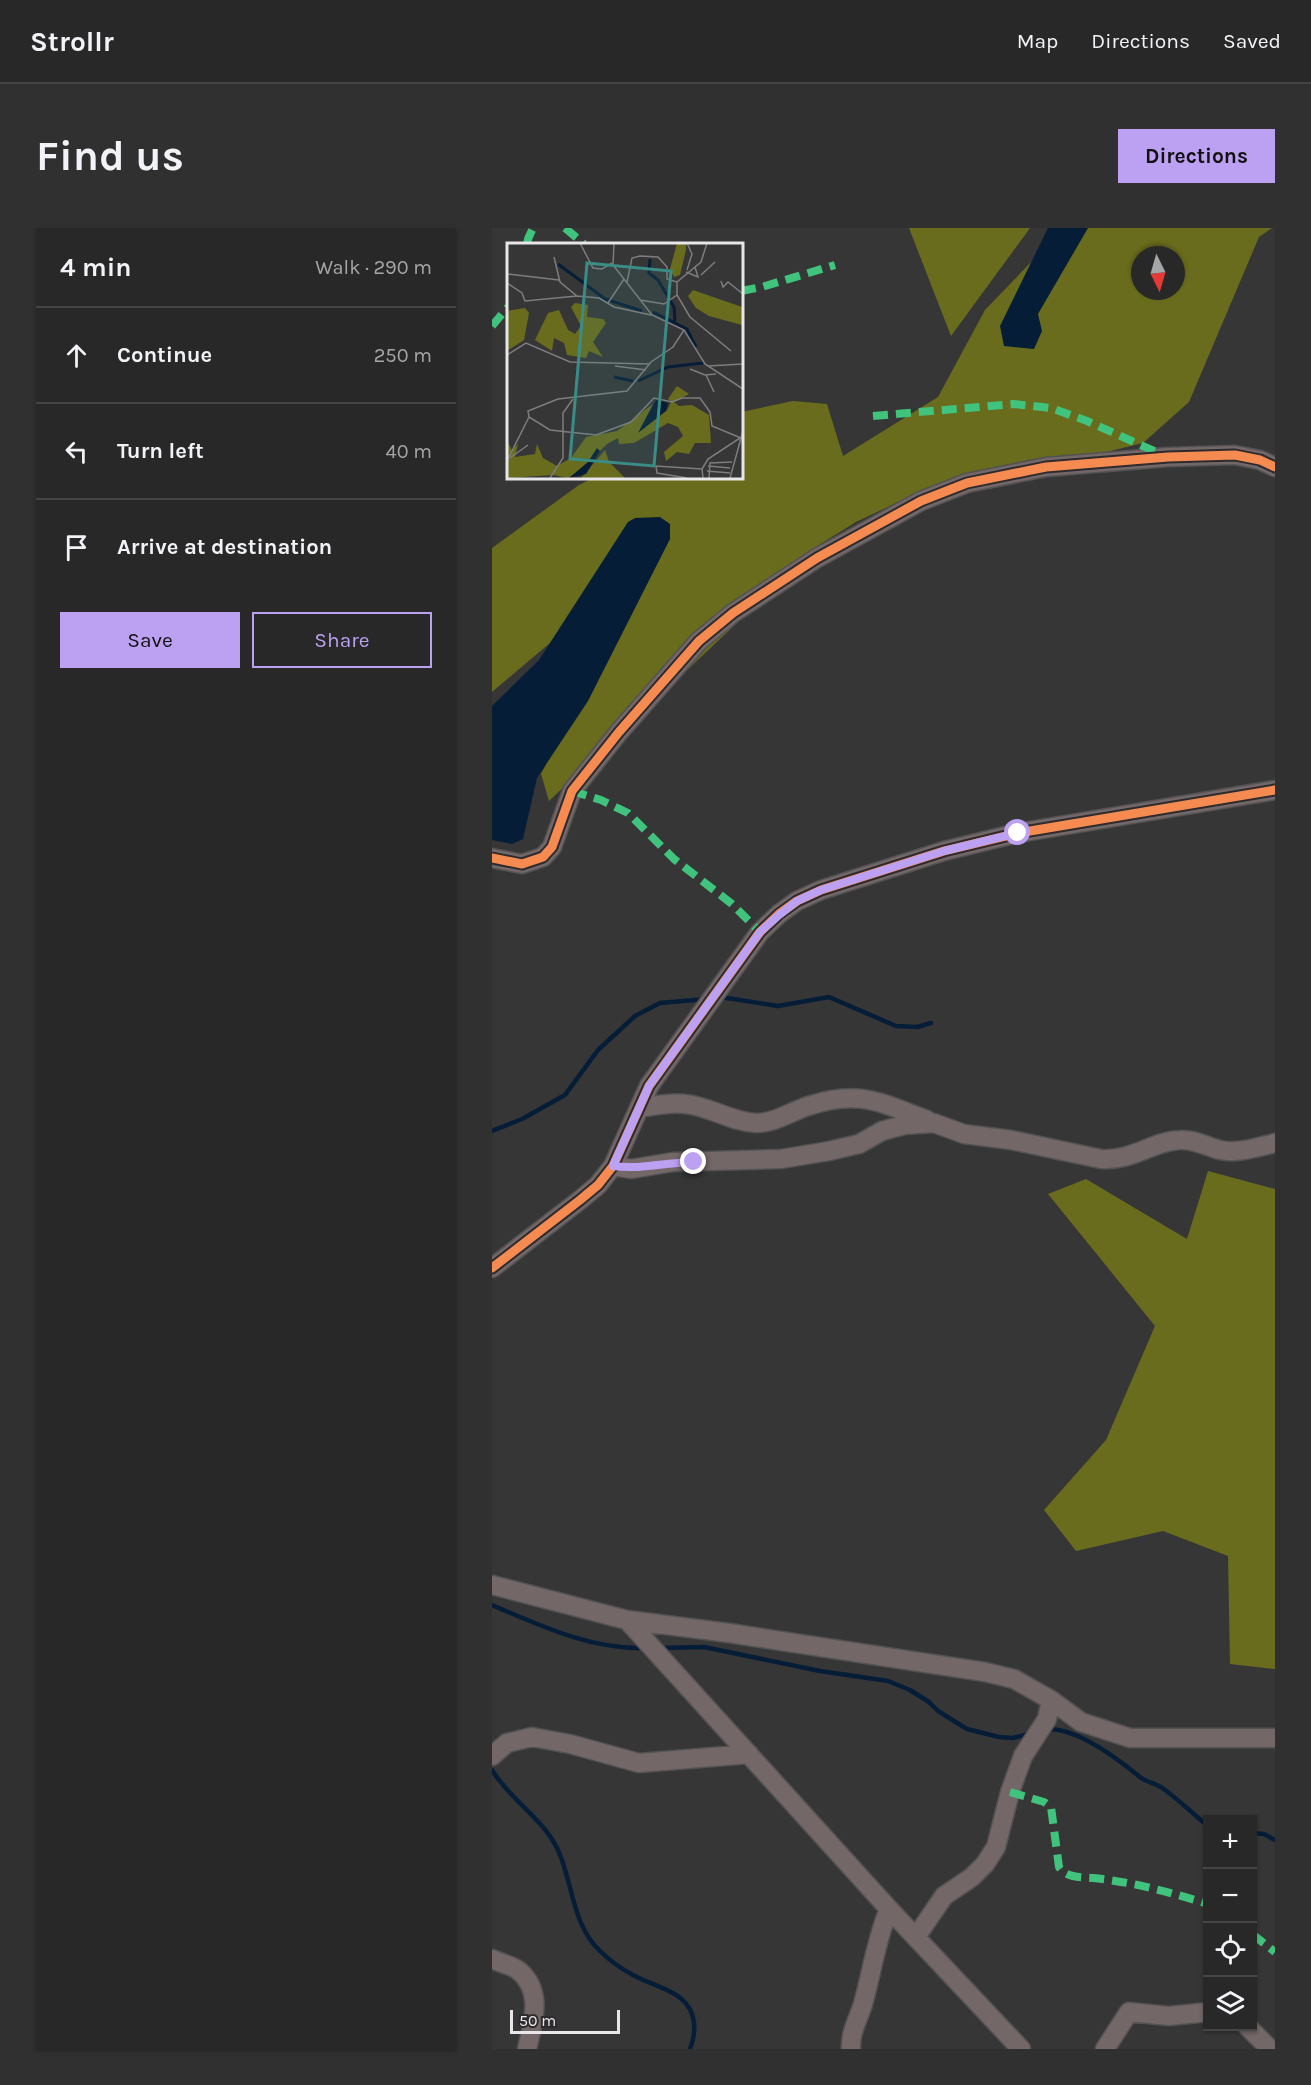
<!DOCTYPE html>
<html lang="en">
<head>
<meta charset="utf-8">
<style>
	body { margin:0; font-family:Karla,sans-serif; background:#313031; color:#f1f3f6 }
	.controls { position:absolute; right:18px; bottom:18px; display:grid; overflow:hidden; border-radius:0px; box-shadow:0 2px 4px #0004 }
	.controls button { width:54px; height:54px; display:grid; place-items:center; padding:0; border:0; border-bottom:2px solid #454446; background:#292829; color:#f1f3f6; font:30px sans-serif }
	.compass { position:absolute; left:639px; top:18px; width:54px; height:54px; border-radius:50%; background:#292829; box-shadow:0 2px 4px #0004; rotate:175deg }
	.scale { position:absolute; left:18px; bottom:15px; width:110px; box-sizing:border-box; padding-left:6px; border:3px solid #e8e6e8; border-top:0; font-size:16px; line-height:21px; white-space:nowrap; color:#e8e6e8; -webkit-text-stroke:4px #2e2b2e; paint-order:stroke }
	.stop { position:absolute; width:18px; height:18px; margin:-14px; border:4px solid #bca0f2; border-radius:50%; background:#fff }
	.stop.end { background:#bca0f2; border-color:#fff; box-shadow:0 2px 6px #0008 }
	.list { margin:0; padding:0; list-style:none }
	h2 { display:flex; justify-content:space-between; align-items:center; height:78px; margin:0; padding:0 24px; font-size:26px }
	h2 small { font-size:20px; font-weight:400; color:#a5a6a8 }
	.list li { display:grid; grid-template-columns:39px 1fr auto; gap:18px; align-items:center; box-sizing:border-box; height:96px; padding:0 24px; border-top:2px solid #454446 }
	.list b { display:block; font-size:22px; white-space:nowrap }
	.list em { font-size:20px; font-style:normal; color:#a5a6a8 }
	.actions { display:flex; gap:12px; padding:18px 24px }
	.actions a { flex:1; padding:14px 0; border:2px solid #bca0f2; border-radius:0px; text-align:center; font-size:21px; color:#bca0f2 }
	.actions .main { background:#bca0f2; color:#111 }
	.icon { flex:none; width:33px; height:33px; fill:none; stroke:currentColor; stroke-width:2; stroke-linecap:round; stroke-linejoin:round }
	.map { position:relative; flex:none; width:783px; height:1821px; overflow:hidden; border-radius:0px }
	header { display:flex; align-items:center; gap:36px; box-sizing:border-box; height:84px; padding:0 30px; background:#292829; border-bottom:2px solid #454446 }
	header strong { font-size:28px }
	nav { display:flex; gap:33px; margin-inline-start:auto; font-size:21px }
	.intro { display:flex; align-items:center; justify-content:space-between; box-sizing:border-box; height:144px; padding:0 36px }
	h1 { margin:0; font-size:42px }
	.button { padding:15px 27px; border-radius:0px; background:#bca0f2; color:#111; font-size:21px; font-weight:700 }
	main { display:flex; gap:36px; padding:0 36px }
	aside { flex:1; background:#292829; border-radius:0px; box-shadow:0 2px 4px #0004 }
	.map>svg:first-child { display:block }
</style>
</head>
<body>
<header>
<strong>Strollr</strong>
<nav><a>Map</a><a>Directions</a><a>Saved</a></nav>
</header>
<div class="intro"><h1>Find us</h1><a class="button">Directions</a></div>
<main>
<aside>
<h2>4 min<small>Walk · 290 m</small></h2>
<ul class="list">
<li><svg class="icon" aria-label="ahead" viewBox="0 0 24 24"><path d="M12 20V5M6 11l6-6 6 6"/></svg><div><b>Continue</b></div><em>250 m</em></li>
<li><svg class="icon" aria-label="left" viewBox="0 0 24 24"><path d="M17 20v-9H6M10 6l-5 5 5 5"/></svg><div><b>Turn left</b></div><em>40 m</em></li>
<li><svg class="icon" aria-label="arrive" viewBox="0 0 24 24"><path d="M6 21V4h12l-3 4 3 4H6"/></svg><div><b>Arrive at destination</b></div></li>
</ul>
<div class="actions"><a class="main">Save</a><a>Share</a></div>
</aside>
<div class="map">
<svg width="783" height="1821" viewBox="0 0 783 1821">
	<rect width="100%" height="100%" fill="#373637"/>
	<path fill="#696c1c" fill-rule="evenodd" d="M417 0H538L459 108Z
		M572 0H780L767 9 697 174 651 215 402 276 364 294 327 317 57 573 49 546 162 327 0 464V320L87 257 103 249H249V184L301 173 335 176 351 228 446 169 493 82ZM648 27H684V63H648Z
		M716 943 783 961V1441L738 1436 736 1328 671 1303 584 1323 552 1282 614 1212 663 1098 556 966 594 951 695 1011Z"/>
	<path fill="#061d38" d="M556 0H596L546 86 550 103 542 121 512 118 508 98Z
		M168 289 178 296V311L96 473 45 550 31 611 20 616 0 612V478L47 432 136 294 143 290Z"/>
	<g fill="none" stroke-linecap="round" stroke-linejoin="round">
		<path stroke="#061d38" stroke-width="4.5" d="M228 769 286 778 337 769 404 798 425 799 439 795
			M0 903 30 891 73 867 106 822 143 788 168 775 214 771
			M0 1377C49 1398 100 1422 154 1420
			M168 1420 212 1419 328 1443 396 1453 418 1462 437 1474 446 1483 475 1501 507 1509 521 1510 540 1505
			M554 1501C584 1499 625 1530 648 1549 654 1554 662 1555 669 1559 685 1570 700 1585 716 1598
			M0 1542C18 1572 51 1590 66 1622 81 1655 80 1697 108 1723 117 1732 130 1741 141 1747 164 1760 199 1763 202 1795 203 1805 202 1811 198 1821
			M760 1605 772 1606 783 1612"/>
		<g stroke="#535253" stroke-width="21">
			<path id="minor" d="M0 630 30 636 51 629 60 619 80 563 127 504 207 413 241 385 325 330 429 273 475 255 554 239 676 229 743 227 768 232 783 239
				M147 880C162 878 178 874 193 876 217 878 239 894 264 895 283 895 298 884 316 878 367 861 387 874 435 892
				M121 938 139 941 181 934 289 931 337 923 367 916 390 903 412 897 442 895 472 906 519 912 609 931C642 933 660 913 688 912 703 911 715 919 728 922 745 926 767 919 783 915
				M0 1040 88 972 106 957 121 938 157 858 268 704 287 686 305 673 329 662 452 623 526 605 783 562
				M0 1357 135 1392 397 1681 529 1821
				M135 1392 237 1405 493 1444 522 1451 559 1472 589 1494 638 1510H783
				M0 1528 15 1515 40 1509 78 1516 147 1535 257 1526
				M424 1709 452 1668 480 1649 493 1636 504 1619 518 1564 531 1528 555 1491 559 1472
				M0 1731C8 1735 19 1737 26 1742 52 1763 41 1794 35 1821
				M755 1798 778 1821
				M359 1821C358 1804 366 1792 371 1776 380 1744 384 1712 397 1681
				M613 1821 637 1784 677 1788 716 1784"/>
		</g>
		<use href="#minor" stroke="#736767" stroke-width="18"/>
		<path stroke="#40c37c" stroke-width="8" stroke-dasharray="15 8" stroke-linecap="butt" d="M73 0 92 16
			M35 16 36 11 41 0
			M249 63 270 59 343 37
			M0 98 16 79
			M381 188 522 176 559 180 595 193 671 227
			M80 563 109 572 136 585 182 631 240 676 268 704
			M518 1564 552 1574 559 1579 567 1639C574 1650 588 1649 601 1650 640 1654 678 1664 716 1676
			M760 1706 783 1724"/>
		<g stroke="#2e2b2e" stroke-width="13">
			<path id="cycleway" d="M0 630 30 636 51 629 60 619 80 563 127 504 207 413 241 385 325 330 429 273 475 255 554 239 676 229 743 227 768 232 783 239
				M0 1040 88 972 106 957 121 938 157 858 268 704 287 686 305 673 329 662 452 623 526 605 783 562"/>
		</g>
		<use href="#cycleway" stroke="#f68b52" stroke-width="9"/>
	</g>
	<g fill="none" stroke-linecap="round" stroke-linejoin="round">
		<path stroke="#bca0f2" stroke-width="8" d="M202 934C175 934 149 942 121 938L157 858 268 704 287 687 305 673 329 662 452 623 526 605"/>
	</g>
	<g transform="translate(15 15)">
		<rect width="236" height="236" fill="#373637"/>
		<path d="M170 0H179V7L173 32 167 34 163 26ZM186 47 235 64V82L202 73 189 65 181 53ZM68 60 81 62 80 74 96 76 99 80 86 99 96 114 82 108 79 115 60 112 57 100 47 95 45 108 28 97 41 70 52 67 61 87 68 91 74 83 64 64ZM18 65 22 70 17 97 0 108V68ZM170 143 182 151 167 159 172 163 185 162 202 172 204 200H188L182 211 170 209 159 218 157 209 176 193 171 184 161 180 127 200 112 201 111 195 100 201 73 228 61 235 46 232 0 235V198L5 207 11 201 8 214 28 211 30 201 36 215 50 223 64 215 79 194 110 188 146 161 133 186 160 167 164 159 161 156ZM98 207 102 219 118 235H74Z" fill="#696c1c"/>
		<path d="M149 157 161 160 159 168 131 190ZM90 205 93 208 79 231 62 235 81 219Z" fill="#061d38"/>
		<path fill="none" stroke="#061d38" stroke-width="3" d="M143 16 142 30 151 37 167 64 168 78M51 21 98 56 135 68M146 69 180 86 189 104M107 134 126 138M131 138 161 124 196 120"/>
		<path fill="none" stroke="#7e7c7e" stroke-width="1.5" d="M73 0 86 25 95 26 105 20M107 0 106 22 145 72 177 87 198 121 236 146M200 0 194 19 170 39V52L183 74 224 108M47 14 53 39 70 53 92 55 107 64 144 72M180 27 185 11 180 0M179 29 191 34 188 24M0 31 52 37M194 32 208 19M214 38 216 44 221 39 236 51M120 39 125 15 133 13 151 14 160 24V36L170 39M0 40 15 50 18 58 70 53M133 57 157 61 170 52M101 60 117 36M177 87 166 104 144 119 120 148 51 156 21 168 22 174 43 187 89 192 124 179 147 155 165 159 175 155H193L203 169 205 183 234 195M0 112 19 100 63 119 142 121M108 123 139 127M201 123 236 121M183 126 198 132 209 131M199 132 207 149M3 215 21 202M0 218 22 174M201 223 223 225M200 228 223 230M43 235 56 215V170L66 156M180 235 150 230 149 223 195 226M196 235 195 226 201 216 233 195M202 235 203 220 225 219M223 235 236 188"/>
		<path fill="#3a8c86" fill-opacity="0.15" stroke="#3a8c86" stroke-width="3" d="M80 20 164 28 147 223 63 216Z"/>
		<rect width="236" height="236" fill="none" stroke="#e8e6e8" stroke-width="3"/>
	</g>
</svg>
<div class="controls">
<button>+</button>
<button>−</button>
<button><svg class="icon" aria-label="locate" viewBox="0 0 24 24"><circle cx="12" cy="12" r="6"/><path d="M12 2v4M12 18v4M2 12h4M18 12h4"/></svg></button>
<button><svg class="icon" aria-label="layers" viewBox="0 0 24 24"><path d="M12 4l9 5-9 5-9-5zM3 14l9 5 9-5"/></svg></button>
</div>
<svg class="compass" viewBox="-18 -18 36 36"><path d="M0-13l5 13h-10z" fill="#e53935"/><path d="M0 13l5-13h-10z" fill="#a5a6a8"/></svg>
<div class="scale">50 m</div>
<div class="stop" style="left:526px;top:605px"></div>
<div class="stop end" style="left:202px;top:934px"></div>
</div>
</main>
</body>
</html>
